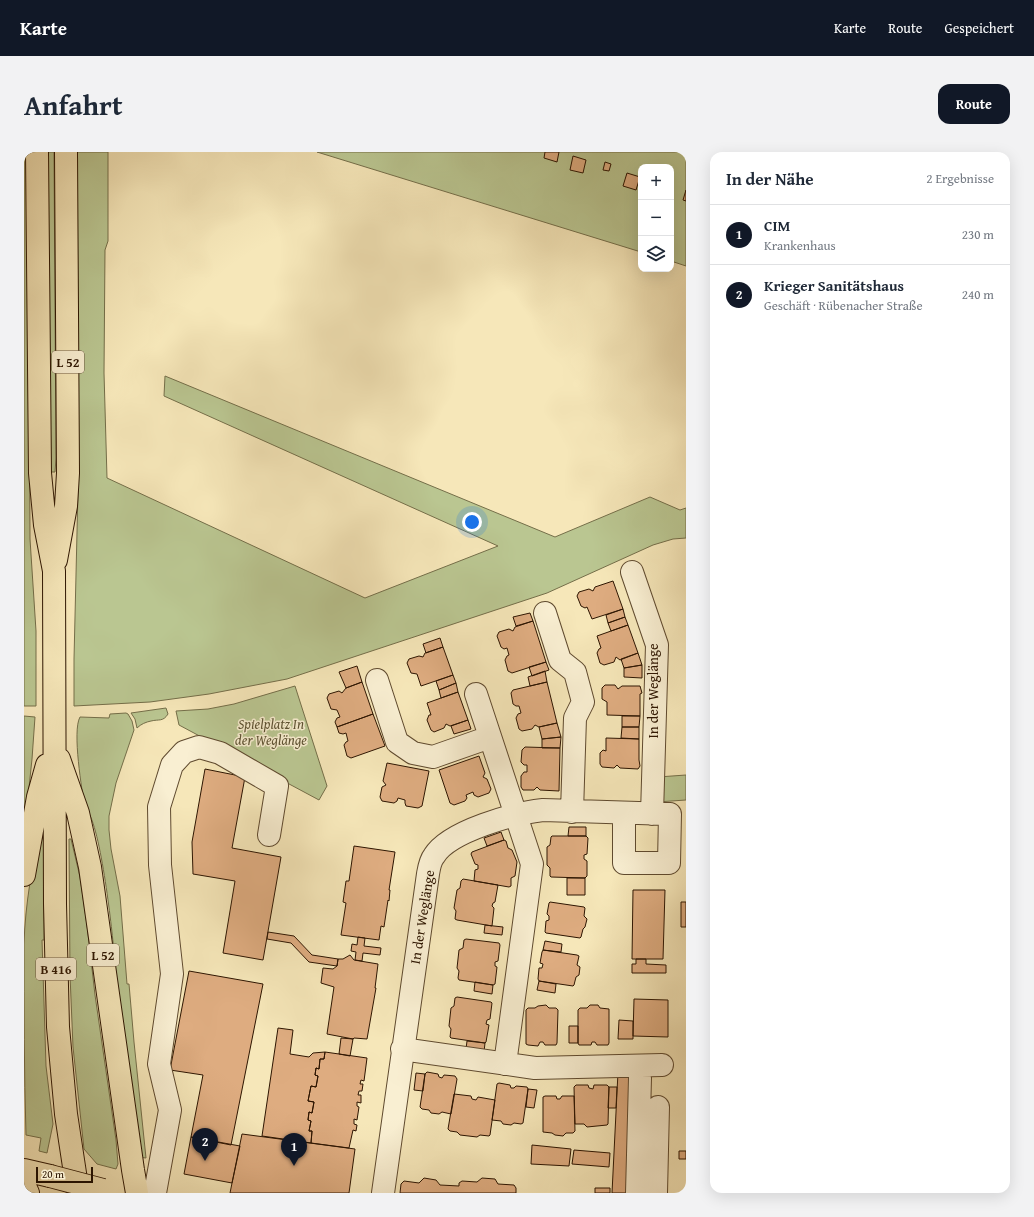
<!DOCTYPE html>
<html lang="de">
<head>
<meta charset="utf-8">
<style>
	body { margin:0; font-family:"Gentium Book Plus",serif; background:#f2f2f3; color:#1f2937 }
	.controls { position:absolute; right:12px; top:12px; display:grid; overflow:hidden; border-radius:8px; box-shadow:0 4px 16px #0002 }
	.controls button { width:36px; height:36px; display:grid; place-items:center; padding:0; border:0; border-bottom:1px solid #e0e1e3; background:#fff; color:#1f2937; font:20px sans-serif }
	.scale { position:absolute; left:12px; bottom:10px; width:57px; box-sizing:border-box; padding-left:4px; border:2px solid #2d1501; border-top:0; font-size:11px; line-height:14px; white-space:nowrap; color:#2d1501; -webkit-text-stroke:3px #f9efd2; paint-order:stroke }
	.you { position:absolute; left:448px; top:370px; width:14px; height:14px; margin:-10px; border:3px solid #fff; border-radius:50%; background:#1a73e8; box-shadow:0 0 0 6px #1a73e833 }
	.badge { display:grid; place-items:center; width:26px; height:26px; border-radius:50%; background:#111827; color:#fff; font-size:13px; font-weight:700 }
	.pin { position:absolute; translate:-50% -33px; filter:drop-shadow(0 1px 2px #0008) }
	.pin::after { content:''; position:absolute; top:21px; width:14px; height:12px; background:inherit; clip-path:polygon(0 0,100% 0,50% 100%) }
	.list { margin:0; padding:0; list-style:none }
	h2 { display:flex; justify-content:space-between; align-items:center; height:52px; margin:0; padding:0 16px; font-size:17px }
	h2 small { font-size:13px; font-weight:400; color:#747a83 }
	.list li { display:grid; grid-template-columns:26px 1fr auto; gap:12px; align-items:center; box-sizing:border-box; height:60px; padding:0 16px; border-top:1px solid #e0e1e3 }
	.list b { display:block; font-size:15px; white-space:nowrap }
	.list p { margin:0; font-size:13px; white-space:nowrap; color:#747a83 }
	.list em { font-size:13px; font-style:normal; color:#747a83 }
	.icon { flex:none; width:22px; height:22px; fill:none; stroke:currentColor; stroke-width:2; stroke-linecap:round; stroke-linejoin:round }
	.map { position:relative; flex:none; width:662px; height:1041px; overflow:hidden; border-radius:12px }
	header { display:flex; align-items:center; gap:24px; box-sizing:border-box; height:56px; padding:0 20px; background:#111827; color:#fff }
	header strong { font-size:19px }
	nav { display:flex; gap:22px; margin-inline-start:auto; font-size:14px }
	.intro { display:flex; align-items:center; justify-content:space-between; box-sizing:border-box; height:96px; padding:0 24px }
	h1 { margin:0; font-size:28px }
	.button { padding:10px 18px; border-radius:12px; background:#111827; color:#fff; font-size:14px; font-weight:700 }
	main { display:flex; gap:24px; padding:0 24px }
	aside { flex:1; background:#fff; border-radius:12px; box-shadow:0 4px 16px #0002 }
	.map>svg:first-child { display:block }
</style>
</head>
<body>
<header>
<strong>Karte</strong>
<nav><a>Karte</a><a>Route</a><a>Gespeichert</a></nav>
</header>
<div class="intro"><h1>Anfahrt</h1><a class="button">Route</a></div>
<main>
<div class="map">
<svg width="662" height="1041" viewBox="0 0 662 1041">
	<rect width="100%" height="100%" fill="#f6e7b9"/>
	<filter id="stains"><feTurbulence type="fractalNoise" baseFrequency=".005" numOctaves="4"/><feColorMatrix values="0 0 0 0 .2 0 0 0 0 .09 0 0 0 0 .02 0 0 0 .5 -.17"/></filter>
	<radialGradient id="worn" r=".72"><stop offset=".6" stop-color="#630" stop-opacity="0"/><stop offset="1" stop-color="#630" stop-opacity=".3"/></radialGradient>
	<path fill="#bac691" stroke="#746e49" d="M0 0H4L6 387 12 479V554H0Z
		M23 0H30L32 306 31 320H27Z
		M52 0H84V89L81 98 80 221 83 326 341 446 474 394 140 244 141 224 531 385 626 345 656 358 662 356V386L649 387 629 393 523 441 263 527 185 542 126 550 50 554V507L54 339Z
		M293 0H662V114L647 109V15H617V100Z
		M271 534 303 634 295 648 155 573 152 559 184 557 210 552Z
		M142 556 144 562C139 570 135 567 127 569 122 570 117 572 113 576L111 567 107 561Z
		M102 561 104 562 108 569 110 578 92 631 85 664V678L87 697 96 744 103 832H105L110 890 122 1006 114 1005 87 801 90 800C88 777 76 667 61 656 58 639 48 579 56 565L85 566 86 562Z
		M0 564 11 565 8 607 0 684Z
		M662 623V648L633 650 634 625Z
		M16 672H20V788H18L22 914 29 972 23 1001 15 999 17 986 2 983C0 920 0 855 0 792 1 752 9 712 16 672Z
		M45 687H47L56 725 63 773 71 843 92 988 94 1012 92 1017 73 1012 60 997 49 895 46 823Z"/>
	<path fill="#deac80" stroke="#2d1501" d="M521 0H535L533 10 520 6Z
		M549 4 562 8 559 21 546 18Z
		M581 10 587 12 585 19 579 18Z
		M603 21 616 25 612 38 599 34Z
		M662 38V49L659 48Z
		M589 429 599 457 568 467 563 455 561 456 557 454 553 444 555 440 565 437 569 439 571 435Z
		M599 457 601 465 584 471 582 463Z
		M506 461 509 469 492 474 489 465Z
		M601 465 604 473 587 479 584 471Z
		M509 469 522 510 488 521 484 519 481 508 483 504 485 503 483 496 480 497 477 495 473 484 475 480 485 477 489 479 491 475Z
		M604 473 614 501 596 508 592 505 590 510 580 513 576 511 573 501 575 497 577 496 573 484Z
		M416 486 419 495 402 501 399 492Z
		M419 495 429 523 397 534 393 522 387 521 383 511 385 507 395 504 399 505 401 501Z
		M614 501 618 513 600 516 597 507Z
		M522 510 525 518 508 524 505 515Z
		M618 513V526L600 525V516Z
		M333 514 338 530 322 536 315 520Z
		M521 519 523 530 506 534 504 525Z
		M429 523 432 531 415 538 412 529Z
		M338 530 349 562 313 575 311 570 313 566 316 565 313 558 307 557 303 546 305 542 315 539 318 541 322 536Z
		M523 530 533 571 515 575 511 573 508 577 498 579 495 577 492 566 494 562 497 561 495 554H492L489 552 487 541 489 538Z
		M432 531 434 540 417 546 415 538Z
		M581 533H591L594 537 598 534H616L618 541 616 542V564L583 563V550L578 547V536Z
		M434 540 444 568 426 574 422 572 420 576 410 580 407 578 403 568 405 563H407L403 551Z
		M349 562 361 594 327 606 323 604 320 593 322 590 324 589 322 581 319 582 315 581 313 575Z
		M598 564H616L615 575H598Z
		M444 568 447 577 430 582 427 574Z
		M533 571 537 585 518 587 515 575Z
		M598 575H615V587L597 586Z
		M537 585 536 596H518V587Z
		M582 586 615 587V608L616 614 614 617 596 616 593 613 590 616 578 615 576 612V601L579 598 582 599Z
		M501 595 536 596 535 639 516 638 513 635 510 638H499L497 635V624L500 620H503V613H500L497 610 498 598Z
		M455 604 461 621 459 625 463 627 467 637 465 641 454 645 450 643 449 640 442 643 443 646 441 649 430 653 426 651 415 618Z
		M363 611 405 619 398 654 394 656 382 654 381 651V648L374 646 373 649 370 651 358 649 356 645 358 635 362 633 359 629Z
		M181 617 221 625 208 696 257 705 239 808 199 801 211 729 169 722 168 690Z
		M545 675H562V684H544Z
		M477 680 480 688 463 694 460 686Z
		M528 684H562L564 686 563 702 560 703V707L563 709V724L561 726 527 725 526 724V716L523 713V695L526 693 527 685Z
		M480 688 482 689 484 696 488 698 493 710 491 724 487 726V734L485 735 450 729 451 718 454 717V713L451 712 447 702 448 700Z
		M330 694 371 700 365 738H366L365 749 364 748 360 775 357 774 355 788 317 783 322 751 319 750 322 729H325Z
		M543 726H561V743H543Z
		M439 727 474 733 471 750 469 751 468 754 470 756 468 774 433 768 431 767 432 759 430 756 433 738 436 736 437 729Z
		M609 738H641L639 807H608Z
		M526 750 560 755 561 756 560 764 563 767 561 775 559 777 557 785 556 786 522 781 521 780 522 769 525 768V764L523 762 525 751Z
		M657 750H662V775H657Z
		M461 773 479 775 478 783 460 781Z
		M244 780 270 784 288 803 314 807 313 814 285 810 267 791 243 787Z
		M334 785 341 786 340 794 357 796 356 803 339 801 338 809 331 808 332 800 327 799 328 792 333 793Z
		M442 787 475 791 476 793 474 809 471 810V814L473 815 471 832 469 833 435 828 434 826 435 819 433 816 435 798 439 796 440 788Z
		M521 789 538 792 537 800 519 798Z
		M519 798 553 803 555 804 553 813 556 815 555 823 552 825 550 833 549 834 515 829 514 827 515 816H518L519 812 516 811 518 800Z
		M326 803 330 808 354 812 351 836H352L343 887 330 886 329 887 303 882 310 835 297 831 299 816 309 817 313 814 314 807H319Z
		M612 807H622V812L642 813V821H608V812H612Z
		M165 819 239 832 207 993 167 985 179 923 146 918Z
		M515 829 532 832 531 841 513 838Z
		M451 830 469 833 468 842 450 839Z
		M433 845 467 850 468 851 466 867 463 868 462 872 465 873 462 890 461 891 427 886 426 885 427 877 425 874 427 856 430 854 431 846Z
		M610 847 644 848V885L609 884Z
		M522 853 525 856H532L534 858 533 891 532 893H521L519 890H516L514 894 504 893 502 892V858L504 856H511L514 854Z
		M566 853H574L576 856 585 857V891L584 893H573L571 890H568L567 893H555L554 891V858L556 856H563Z
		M595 868 609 869V887H594Z
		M545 874H554V891H545Z
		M254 876 269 878 266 902 285 905 289 901 301 900 300 907H296L295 917 292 916 291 923 294 924 292 935 287 934 284 949 290 950 288 961 285 960 284 968 287 969 285 979H288L287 991 238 984Z
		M317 886 329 887 326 904 315 902Z
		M443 889 461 891 460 900 442 897Z
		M301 900 343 906 340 929 337 928 336 932H339L338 939H335L334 943H337V951L333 950V954L335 955 333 968 330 967V972L333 973 332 979 329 978 325 996 287 991 288 979H285L287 969 284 968 285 960 288 961 290 950 284 949 287 934 292 935 294 924 291 923 292 916 295 917 296 907H300Z
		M403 920 414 922 415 925 418 926 420 923 431 924 433 927 427 962 418 960 415 962 407 961 405 958 398 957 396 955 401 922Z
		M594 920 609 921 604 1041H588Z
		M392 921 401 922 399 939 390 938Z
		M475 931 486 933 487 936H490L492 934 503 935 504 937 499 971 497 972 490 971 487 973 479 972 477 969 468 968 473 932Z
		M552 933H564L565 936 569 937 570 933H583L585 935 584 972 583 973 563 975 560 972H551L550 935Z
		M585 935H593L592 956H584Z
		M504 937 513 938 510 956 502 955Z
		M430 942 447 944 448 947 452 948 454 945 471 948 466 983 465 984 456 983 453 985 436 983 433 980 426 979 424 977Z
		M521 944H532L533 947H536L538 944H550L551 979 549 981H542L539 984 531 983 528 981 519 980V945Z
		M218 982 331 997 325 1041H206Z
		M167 985 216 994 208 1031 160 1022Z
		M508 993 547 997 545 1014 507 1012Z
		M550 998 586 1001 585 1015 548 1012Z
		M655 999H662V1007H655Z
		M400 1026 412 1028 416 1033 435 1034V1031L438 1029 453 1030 458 1026 471 1027 474 1032 490 1033 492 1036V1041H376L377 1032 380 1029 395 1031Z
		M571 1036H586V1041H571Z"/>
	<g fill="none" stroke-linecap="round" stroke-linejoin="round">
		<g stroke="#5f4a2f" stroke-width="24">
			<path id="minor" d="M608 420 633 493 628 662
				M521 461 536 508 551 520 559 550 551 566 548 660
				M353 528 373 590 389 601 409 605 466 585
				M452 542 508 712 481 912
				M378 897 511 916 638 913
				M131 1041 146 958 135 912 148 822 136 713 135 655 148 613 160 600 175 595 196 601 253 634 245 683
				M359 1041 404 722C405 716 406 709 410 704 425 679 491 661 519 658L646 662 645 711H600V661
				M613 1041 616 926
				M632 1041 634 955"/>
		</g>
		<g stroke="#2d1501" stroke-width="24">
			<path id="major" d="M13 0 16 321 21 373 30 419 31 752 34 875 42 962 54 1041
				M32 408 42 354 44 321 42 0
				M35 607 54 661 66 715 109 1018 113 1041
				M0 723 14 645 23 613
				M0 1018 26 1024
				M0 1032 4 1041"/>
		</g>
		<use href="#minor" stroke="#f9efd2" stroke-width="22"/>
		<use href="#major" stroke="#f6e7b9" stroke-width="22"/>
		<g stroke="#2d1501" stroke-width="24" stroke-linecap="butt">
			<path id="major-bridge" d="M26 1024 79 1038"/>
		</g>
		<use href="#major-bridge" stroke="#f6e7b9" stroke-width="22"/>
	</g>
	<g text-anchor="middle" stroke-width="3" stroke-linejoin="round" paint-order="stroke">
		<g fill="#f9efd2" stroke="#6a5640" stroke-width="1">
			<rect x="28" y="199" width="32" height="22" rx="3"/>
			<rect x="63" y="792" width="32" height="22" rx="3"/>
			<rect x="12" y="806" width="40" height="22" rx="3"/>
		</g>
		<g font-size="13" font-weight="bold" fill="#2d1501">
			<text x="44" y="215">L 52</text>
			<text x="79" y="808">L 52</text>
			<text x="32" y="822">B 416</text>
		</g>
		<g font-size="14" fill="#2d1501" stroke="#f9efd2">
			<text transform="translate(629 539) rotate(-90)" y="5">In der Weglänge</text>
			<text transform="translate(398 765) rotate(-81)" y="5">In der Weglänge</text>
		</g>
		<g font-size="14" font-style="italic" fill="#5e5333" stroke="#f9efd2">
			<text x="247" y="577">Spielplatz In<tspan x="247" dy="16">der Weglänge</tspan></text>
		</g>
	</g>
	<rect width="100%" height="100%" filter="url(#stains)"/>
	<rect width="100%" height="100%" fill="url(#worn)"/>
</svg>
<div class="controls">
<button>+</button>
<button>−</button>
<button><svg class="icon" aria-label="layers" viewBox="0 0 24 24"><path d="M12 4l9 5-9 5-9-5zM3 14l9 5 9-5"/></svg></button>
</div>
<div class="scale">20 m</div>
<div class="you"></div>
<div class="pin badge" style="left:270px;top:1014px">1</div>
<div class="pin badge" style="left:181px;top:1009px">2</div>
</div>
<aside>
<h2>In der Nähe<small>2 Ergebnisse</small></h2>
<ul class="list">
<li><span class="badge">1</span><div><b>CIM</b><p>Krankenhaus</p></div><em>230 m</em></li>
<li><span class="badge">2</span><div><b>Krieger Sanitätshaus</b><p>Geschäft · Rübenacher Straße</p></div><em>240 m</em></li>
</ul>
</aside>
</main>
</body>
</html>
